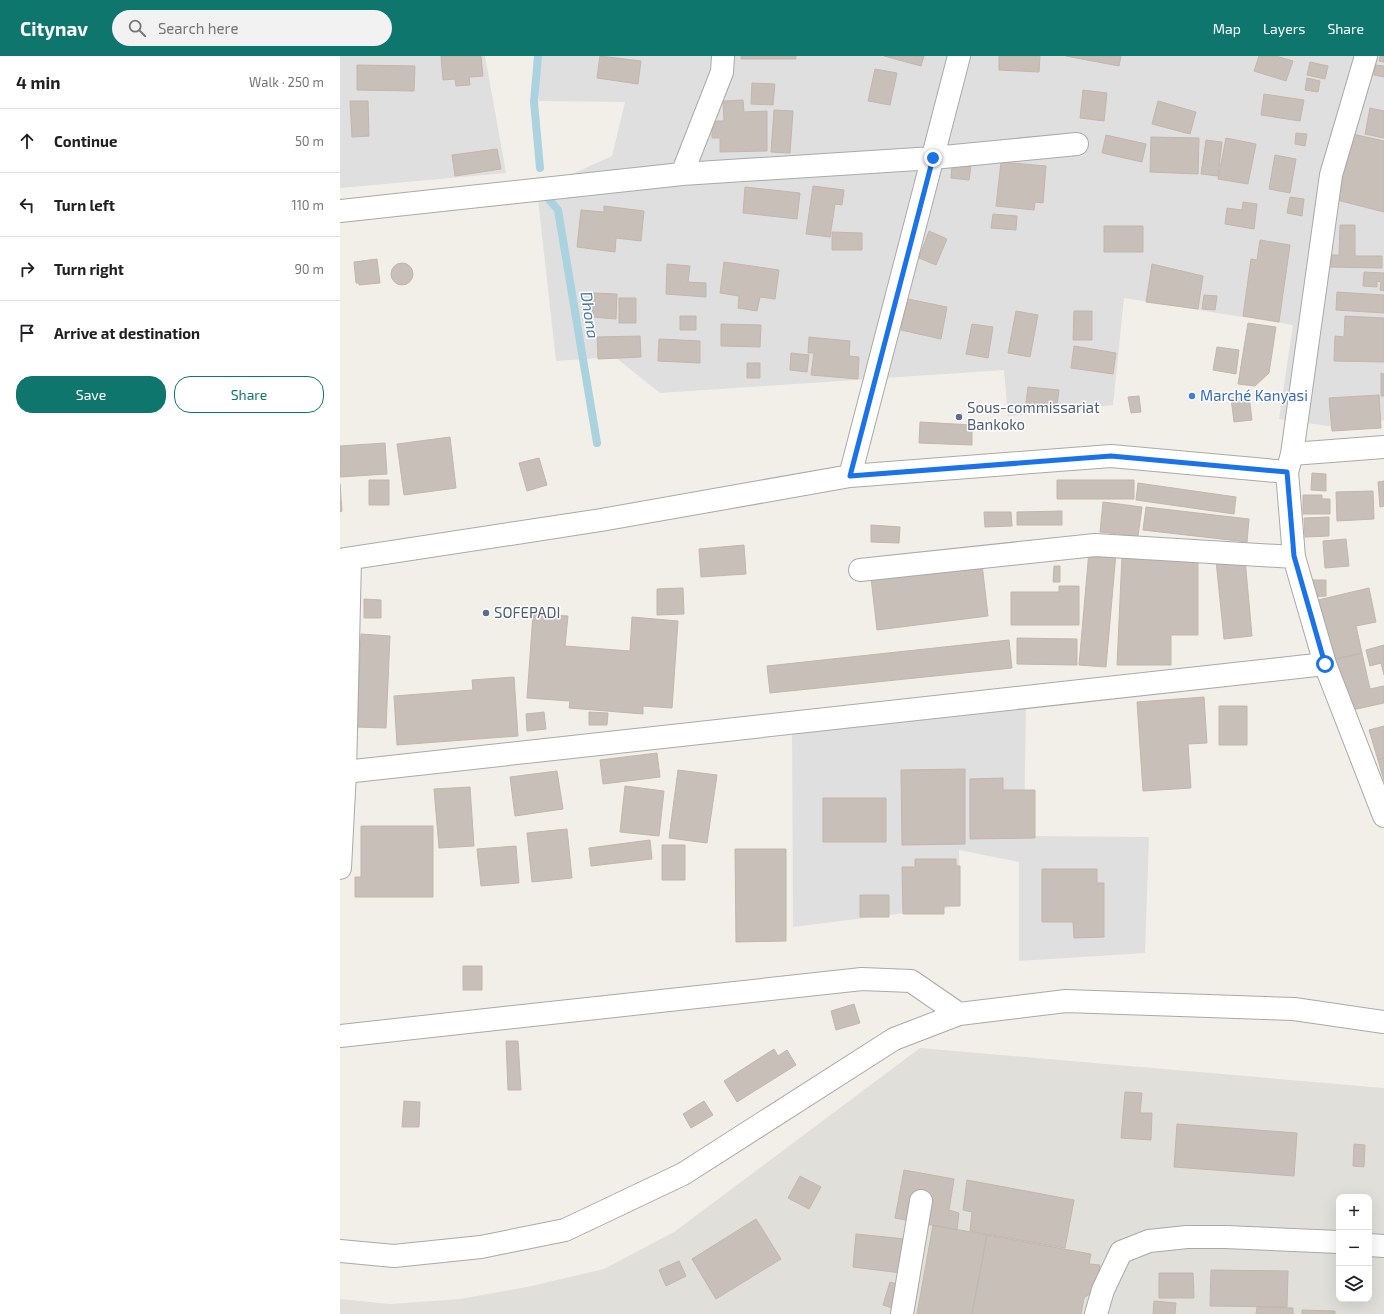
<!DOCTYPE html>
<html lang="en">
<head>
<meta charset="utf-8">
<style>
	body { margin:0; font-family:"Exo 2",sans-serif; background:#f2f2f2; color:#202124 }
	.controls { position:absolute; right:12px; bottom:12px; display:grid; overflow:hidden; border-radius:8px; box-shadow:0 4px 16px #0002 }
	.controls button { width:36px; height:36px; display:grid; place-items:center; padding:0; border:0; border-bottom:1px solid #e0e0e0; background:#fff; color:#202124; font:20px sans-serif }
	.stop { position:absolute; width:12px; height:12px; margin:-9px; border:3px solid #1a73e8; border-radius:50%; background:#fff }
	.stop.end { background:#1a73e8; border-color:#fff; box-shadow:0 1px 4px #0008 }
	.list { margin:0; padding:0; list-style:none }
	h2 { display:flex; justify-content:space-between; align-items:center; height:52px; margin:0; padding:0 16px; font-size:17px }
	h2 small { font-size:13px; font-weight:400; color:#757577 }
	.list li { display:grid; grid-template-columns:26px 1fr auto; gap:12px; align-items:center; box-sizing:border-box; height:64px; padding:0 16px; border-top:1px solid #e0e0e0 }
	.list b { display:block; font-size:15px; white-space:nowrap }
	.list em { font-size:13px; font-style:normal; color:#757577 }
	.actions { display:flex; gap:8px; padding:12px 16px }
	.actions a { flex:1; padding:9px 0; border:1px solid #0f766e; border-radius:16px; text-align:center; font-size:14px; color:#0f766e }
	.actions .main { background:#0f766e; color:#fff }
	.icon { flex:none; width:22px; height:22px; fill:none; stroke:currentColor; stroke-width:2; stroke-linecap:round; stroke-linejoin:round }
	.map { position:relative; flex:none; width:1044px; height:1258px; overflow:hidden }
	header { display:flex; align-items:center; gap:24px; box-sizing:border-box; height:56px; padding:0 20px; background:#0f766e; color:#fff }
	header strong { font-size:19px }
	nav { display:flex; gap:22px; margin-inline-start:auto; font-size:14px }
	.search { width:280px; height:36px; background:#f2f2f2; display:flex; align-items:center; gap:10px; box-sizing:border-box; padding:0 14px; border-radius:22px; color:#757577; font-size:15px }
	main { display:flex }
	aside { flex:1; background:#fff }
	.map>svg:first-child { display:block }
</style>
</head>
<body>
<header>
<strong>Citynav</strong>
<div class="search"><svg class="icon" aria-label="search" viewBox="0 0 24 24"><circle cx="10" cy="10" r="6"/><path d="M15 15l6 6"/></svg>Search here</div>
<nav><a>Map</a><a>Layers</a><a>Share</a></nav>
</header>
<main>
<aside>
<h2>4 min<small>Walk · 250 m</small></h2>
<ul class="list">
<li><svg class="icon" aria-label="ahead" viewBox="0 0 24 24"><path d="M12 20V5M6 11l6-6 6 6"/></svg><div><b>Continue</b></div><em>50 m</em></li>
<li><svg class="icon" aria-label="left" viewBox="0 0 24 24"><path d="M17 20v-9H6M10 6l-5 5 5 5"/></svg><div><b>Turn left</b></div><em>110 m</em></li>
<li><svg class="icon" aria-label="right" viewBox="0 0 24 24"><path d="M7 20v-9h11M14 6l5 5-5 5"/></svg><div><b>Turn right</b></div><em>90 m</em></li>
<li><svg class="icon" aria-label="arrive" viewBox="0 0 24 24"><path d="M6 21V4h12l-3 4 3 4H6"/></svg><div><b>Arrive at destination</b></div></li>
</ul>
<div class="actions"><a class="main">Save</a><a>Share</a></div>
</aside>
<div class="map">
<svg width="1044" height="1258" viewBox="0 0 1044 1258">
	<rect width="100%" height="100%" fill="#f2efe9"/>
	<path fill="#e0dfdf" d="M0 0H145L166 117 0 132Z
		M197 0H1044V364L1009 373 939 363 953 269 784 242 773 349 668 360 664 314 320 337 275 301 216 305 197 134 272 100 285 46 199 45Z
		M686 645 684 780 809 781 805 897 679 905V806L619 794 620 850 453 871 452 665Z"/>
	<path fill="#e1dfda" fill-rule="evenodd" d="M580 992 1044 1032V1258H0V1243L50 1248 120 1243 187 1231 264 1213 334 1176ZM999 1141H1029V1243H999Z"/>
	<g fill="none" stroke-linecap="round" stroke-linejoin="round">
		<path stroke="#aad3df" stroke-width="8" d="M198 0 194 46 200 112
			M206 140 218 154 257 387"/>
	</g>
	<path fill="#c7bfb8" stroke="#c4b6ab" d="M101 0H141L143 20 129 21 130 29 116 30 115 23 103 24Z
		M260 0 301 5 298 28 257 22Z
		M401 0H456V3H401Z
		M544 0H584L581 10Z
		M659 0H700L699 16 659 14Z
		M726 0H781L779 10Z
		M919 0H936L953 5 946 25 914 15Z
		M1040 0H1044V6L1039 5Z
		M970 6 988 10 985 23 967 19Z
		M17 9 75 10 74 35 17 34Z
		M1035 9 1044 10V21L1034 19Z
		M535 13 557 17 550 49 528 45Z
		M967 22 980 25 978 36 965 34Z
		M412 27 435 28 433 49 411 48Z
		M743 34 767 37 764 65 740 62Z
		M924 38 964 44 960 65 921 59Z
		M403 44 404 56 427 55V95L380 96V82H372V65H384L383 45Z
		M10 45H28L29 80 12 81Z
		M818 45 856 56 850 78 812 68Z
		M1030 52 1044 55V82L1025 78Z
		M434 54 453 55 450 97 431 96Z
		M956 77 967 78 965 90 955 88Z
		M1008 77 1044 85V156L997 144Z
		M766 79 806 88 802 106 762 97Z
		M811 81 859 82 858 118 810 116Z
		M886 82 916 88 908 128 878 123Z
		M866 84 882 86 878 120 861 118Z
		M157 93 161 113 115 120 112 99Z
		M935 99 956 103 950 137 929 133Z
		M661 106 706 110 703 147 695 146 694 154 656 150Z
		M612 108 631 110 629 124 611 122Z
		M473 130 504 134 502 149 495 148 490 181 466 178Z
		M405 131 460 137 457 163 403 157Z
		M950 141 964 143 962 160 947 157Z
		M903 146 917 148 914 173 885 168 887 152 902 154Z
		M264 150 304 155 301 185 276 182 275 196 237 191 241 154 264 156Z
		M653 158 677 160 676 174 651 172Z
		M1000 169H1015V200H1042V212L989 211V199H999Z
		M764 170H803V196H764Z
		M589 175 607 183 596 209 579 202Z
		M492 176 522 177V194H492Z
		M920 184 950 189 939 266 903 260 911 203 917 204Z
		M37 203 40 227 19 229V227H16L14 206Z
		M384 206 439 214 435 243 420 241 417 255 398 252 399 240 380 237Z
		M51 218a11 11 0 1 1 22 0a11 11 0 1 1-22 0Z
		M327 208 350 210 348 226 366 227V241L326 238Z
		M812 208 863 220 858 253 806 246Z
		M1024 216 1044 217V235L1040 234 1041 226 1037 225V231L1023 230Z
		M997 236 1044 239V257L996 254Z
		M253 237 277 238 276 263 252 261Z
		M864 239 877 240 875 254 862 253Z
		M279 242H296V267H279Z
		M568 243 607 251 601 283 561 274Z
		M676 255 698 259 690 301 668 297Z
		M734 255H752V284H733Z
		M340 260H356V274H340Z
		M1005 260 1044 262V306L994 305 995 280 1004 281Z
		M908 267 936 271 929 317 915 330 898 328Z
		M381 268 421 269 420 291 381 290Z
		M632 268 653 271 648 302 626 298Z
		M300 280 301 301 258 303 257 281Z
		M469 281 510 285 509 300 519 301 518 323 471 319 474 297H468Z
		M319 283 360 285V307L318 305Z
		M734 290 776 297 773 318 731 312Z
		M877 291 899 294 896 318 873 314Z
		M451 297 469 299 467 316 450 314Z
		M407 307H420V322H407Z
		M1041 317 1044 318V340H1041Z
		M688 331 719 334 716 357 685 354Z
		M1039 339 1041 372 992 375 989 342Z
		M799 340 801 356 791 357 788 341Z
		M909 340 912 364 894 366 891 342Z
		M580 366 632 369V389L579 387Z
		M110 381 116 432 64 439 57 388Z
		M45 387 47 418 0 421V390Z
		M199 402 207 429 187 435 179 407Z
		M972 417 986 418V435L971 434Z
		M29 424H49V449H29Z
		M717 424H794V443H717Z
		M1044 425V450L1040 451 1038 426Z
		M798 427 896 441 894 458 796 444Z
		M0 428 2 455 0 456Z
		M1033 435 1034 463 997 465 996 436Z
		M963 439H982V443H990V458H963Z
		M763 446 802 451 798 480 760 476Z
		M806 451 909 463 907 486 803 474Z
		M722 455V469H677V456Z
		M644 456H671L672 470 645 471Z
		M989 461V480L965 481 964 462Z
		M531 469 560 471 559 487 531 486Z
		M1006 483 1009 510 985 512 983 485Z
		M404 489 406 518 361 521 359 493Z
		M749 495 776 497 766 611 739 609Z
		M782 500 858 502V579H831V609H777Z
		M905 503 912 580 884 583 876 505Z
		M642 508 648 560 537 574 531 522Z
		M714 510H720V526H713Z
		M967 524H986V540L968 541Z
		M719 530H739V569H671V536H719Z
		M343 532 344 558 317 559V533Z
		M1029 532 1036 566 1016 570 1022 597 992 604 978 544Z
		M24 543 41 544V562H24Z
		M193 558 228 560 225 590 290 595 292 561 338 565 332 652 303 650V658L229 652 230 645 187 642Z
		M21 578 50 580 46 672 17 671Z
		M677 582 737 583V609L677 608Z
		M669 584 672 612 430 637 427 610Z
		M1044 589V619L1041 607 1030 610 1026 594Z
		M1022 597 1030 633 1044 630V647L1003 656 992 604Z
		M174 621 178 680 57 689 54 640 133 634 132 624Z
		M864 641 867 687 848 688 851 732 803 735 797 646Z
		M879 650H907V689H879Z
		M204 656 206 673 187 675 186 658Z
		M249 656 268 657 267 669H249Z
		M1044 670V702L1038 704 1029 674Z
		M317 697 320 721 263 728 260 704Z
		M1044 702V725L1038 704Z
		M625 713V788L562 789 561 714Z
		M338 714 377 719 367 787 329 782Z
		M217 715 223 753 175 760 170 721Z
		M663 722V734H695V782L630 783V723Z
		M285 730 324 735 319 780 280 776Z
		M130 731 134 790 99 792 94 733Z
		M483 742H546V786H483Z
		M21 770H93V841H15V821H21Z
		M227 773 232 822 192 826 187 777Z
		M310 784 312 803 251 810 249 792Z
		M322 789H345V824H322Z
		M176 790 179 827 141 830 137 793Z
		M395 793H446V885L396 886Z
		M575 803H616V810H620V850H604V858H563L562 811H575Z
		M702 813H757V827H764V881L734 882 733 866H702Z
		M520 839H549V861H520Z
		M123 910H142V934H123Z
		M514 948 520 967 496 974 491 955Z
		M166 985H178L181 1034H168Z
		M434 993 438 1000 447 994 456 1009 397 1046 384 1025Z
		M785 1036 802 1037 800 1057H812L811 1084 781 1082Z
		M64 1045 80 1046 79 1071H62Z
		M364 1045 373 1059 351 1072 343 1058Z
		M837 1068 957 1077 954 1120 834 1111Z
		M1014 1088 1025 1089 1024 1111 1013 1110Z
		M564 1114 614 1123 609 1154 619 1157 617 1174 555 1162Z
		M460 1120 481 1131 469 1153 448 1142Z
		M627 1124 734 1144 725 1192 630 1175 632 1156 623 1154Z
		M416 1163 441 1203 376 1243 352 1203Z
		M593 1169 647 1179 632 1258H577Z
		M516 1178 565 1183 561 1217 513 1211Z
		M647 1179 751 1198 749 1208 760 1209 755 1234 744 1242 741 1258H632Z
		M339 1205 346 1220 326 1230 319 1214Z
		M871 1214 948 1215 947 1251 870 1250Z
		M819 1217H853L854 1242H819Z
		M550 1226 571 1232 564 1256 543 1249Z
		M814 1245 836 1247 835 1258H813Z
		M917 1251 953 1252V1258H916Z
		M962 1254 995 1255V1258H962Z"/>
	<g fill="none" stroke-linecap="round" stroke-linejoin="round">
		<g stroke="#a9a9a9" stroke-width="24">
			<path id="minor" d="M1026 0 991 119 952 398 947 416 954 501 985 608 1044 760
				M342 118 382 16 383 0
				M0 155 342 118 593 102 737 88
				M952 398 1044 391
				M510 420 619 0
				M0 504 261 464 510 420 771 400 947 416
				M520 514 755 489 954 501
				M5 716 985 608
				M0 812 5 716 10 503
				M0 980 522 923 571 925 619 958
				M1029 1189 1044 1190
				M0 1195 54 1200 141 1191 225 1174 343 1118 554 983 619 958 726 945 954 953 1044 966
				M562 1258 581 1145
				M756 1258 763 1234 781 1196 809 1185 847 1181H885L999 1186"/>
		</g>
		<use href="#minor" stroke="#fff" stroke-width="22"/>
	</g>
	<g fill="none" stroke-linecap="round" stroke-linejoin="round">
		<path stroke="#1a73e8" stroke-width="5" d="M593 102 510 420 771 400 947 416 954 500 985 608"/>
	</g>
	<circle fill="#3f7fe0" stroke="#fff" stroke-width="1.5" cx="852" cy="340" r="4"/>
	<g fill="#5c6f8a" stroke="#fff" stroke-width="1.5">
		<circle cx="619" cy="361" r="4"/>
		<circle cx="146" cy="557" r="4"/>
	</g>
	<g text-anchor="middle" stroke-width="3" stroke-linejoin="round" paint-order="stroke">
		<g font-size="15" fill="#366cbe" stroke="#fff" text-anchor="start">
			<text x="860" y="345">Marché Kanyasi</text>
		</g>
		<g font-size="15" fill="#4e5e75" stroke="#fff" text-anchor="start">
			<text x="627" y="357">Sous-commissariat<tspan x="627" dy="17">Bankoko</tspan></text>
			<text x="154" y="562">SOFEPADI</text>
		</g>
		<g font-size="16" font-style="italic" fill="#4a7aab" stroke="#fff">
			<text transform="translate(250 259) rotate(81)" y="6">Dhona</text>
		</g>
	</g>
</svg>
<div class="controls">
<button>+</button>
<button>−</button>
<button><svg class="icon" aria-label="layers" viewBox="0 0 24 24"><path d="M12 4l9 5-9 5-9-5zM3 14l9 5 9-5"/></svg></button>
</div>
<div class="stop" style="left:985px;top:608px"></div>
<div class="stop end" style="left:593px;top:102px"></div>
</div>
</main>
</body>
</html>
